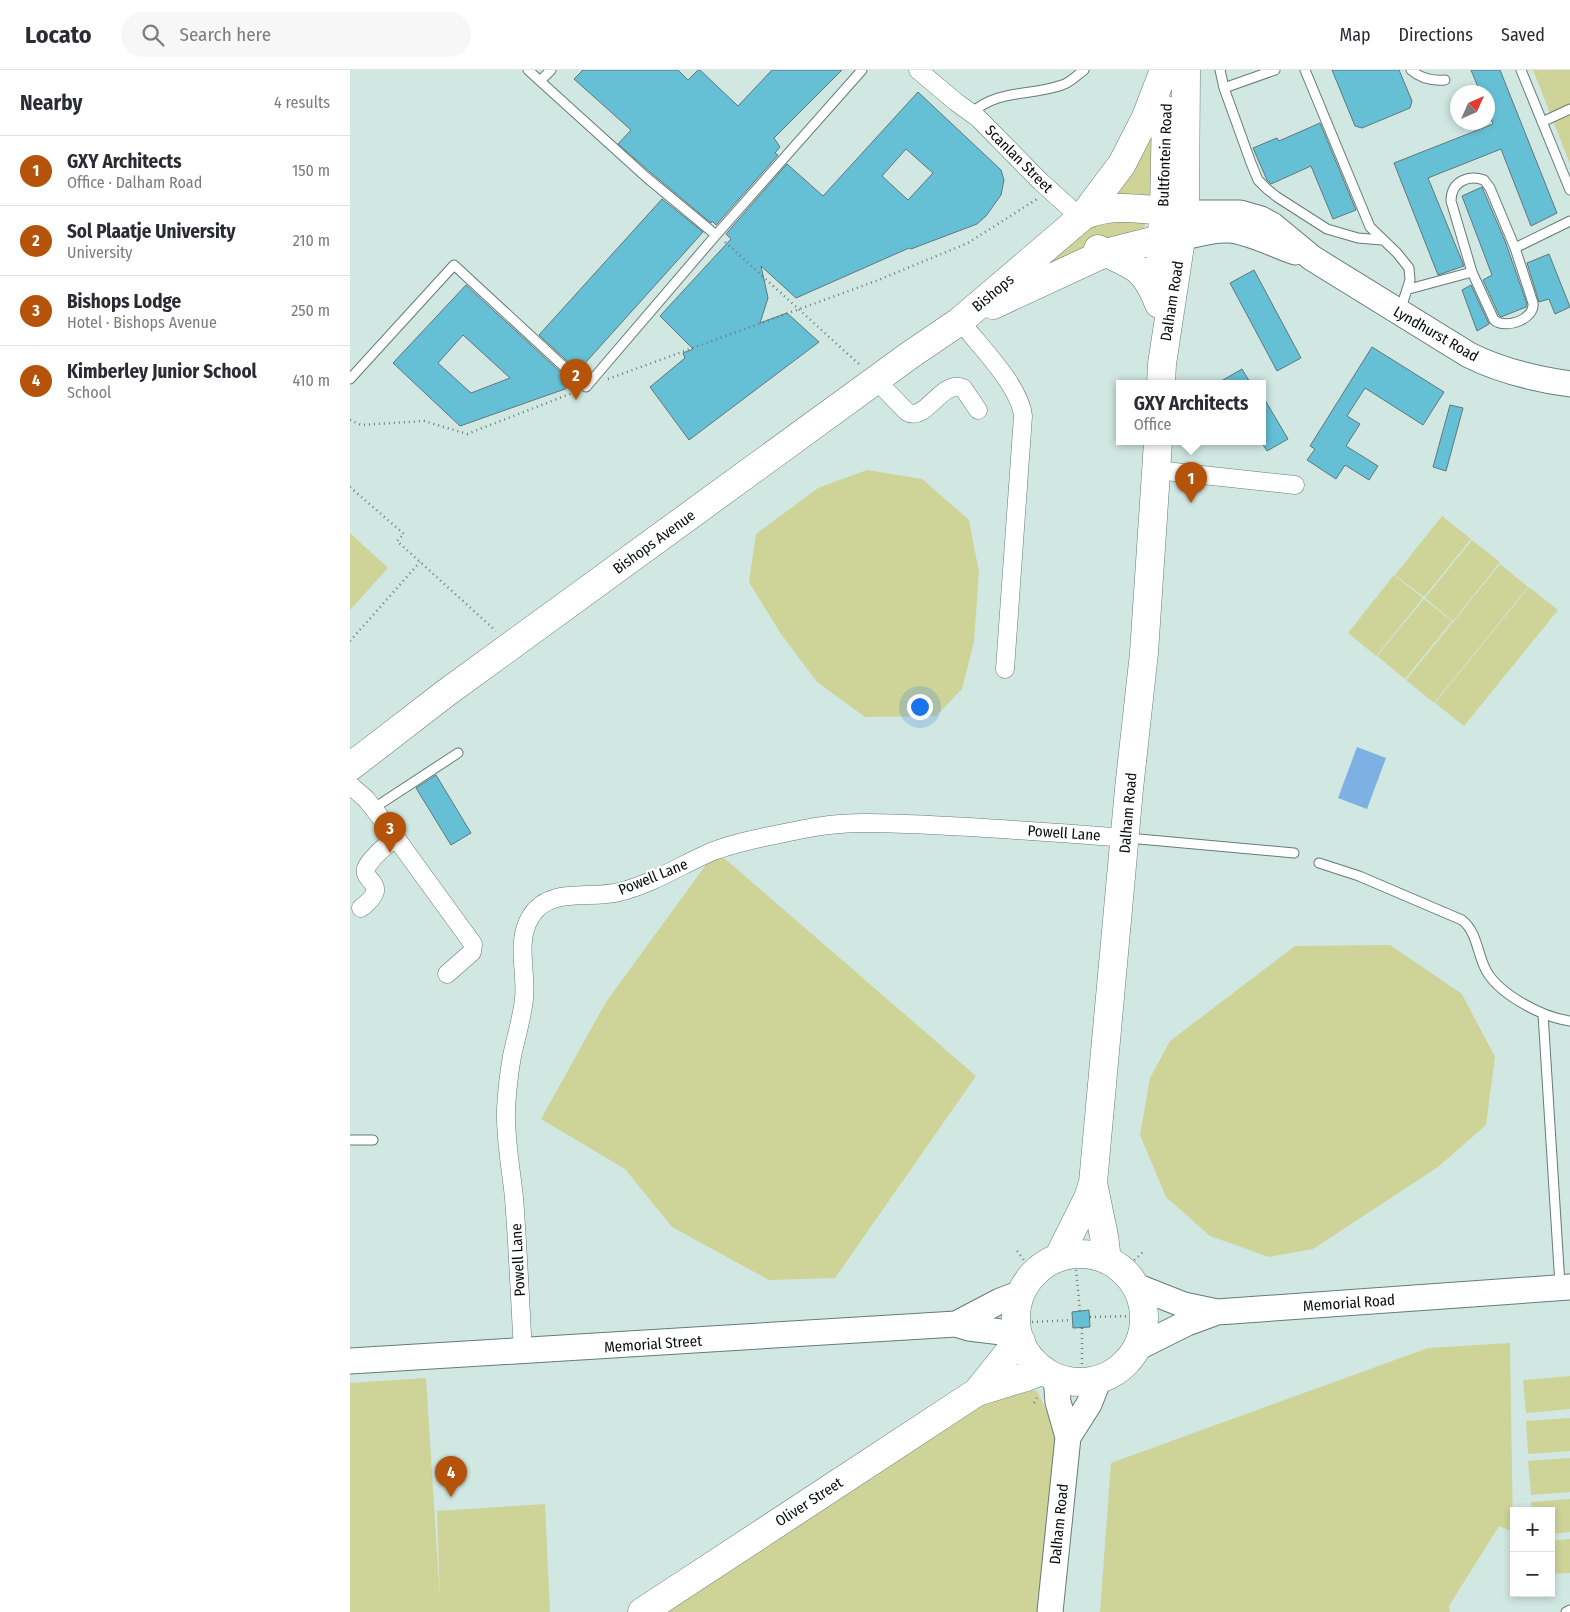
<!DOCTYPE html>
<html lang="en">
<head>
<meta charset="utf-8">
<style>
	body { margin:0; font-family:"Fira Sans Condensed",sans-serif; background:#f7f7f7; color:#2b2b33 }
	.controls { position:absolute; right:15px; bottom:15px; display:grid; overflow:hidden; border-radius:0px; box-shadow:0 2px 8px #0003 }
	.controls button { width:45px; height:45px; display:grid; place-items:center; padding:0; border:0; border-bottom:1px solid #e1e1e2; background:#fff; color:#2b2b33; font:25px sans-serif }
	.compass { position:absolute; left:1100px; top:15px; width:45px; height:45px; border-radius:50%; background:#fff; box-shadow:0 2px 8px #0003; rotate:45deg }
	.you { position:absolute; left:569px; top:636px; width:18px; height:18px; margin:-12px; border:4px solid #fff; border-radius:50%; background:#1a73e8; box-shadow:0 0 0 8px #1a73e833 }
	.badge { display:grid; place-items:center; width:32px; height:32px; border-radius:50%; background:#b45309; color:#fff; font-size:16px; font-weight:700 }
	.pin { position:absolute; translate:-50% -41px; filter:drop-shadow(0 1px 2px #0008) }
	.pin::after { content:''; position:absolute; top:26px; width:18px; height:15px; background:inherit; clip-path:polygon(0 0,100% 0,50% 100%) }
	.popup { position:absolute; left:766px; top:310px; width:150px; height:65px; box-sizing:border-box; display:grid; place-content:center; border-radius:0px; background:#fff; filter:drop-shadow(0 1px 4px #0005); font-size:16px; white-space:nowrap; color:#7c7c81 }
	.popup b { font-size:19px; color:#2b2b33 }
	.popup::after { content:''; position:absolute; left:50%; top:100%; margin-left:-10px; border:10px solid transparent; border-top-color:#fff }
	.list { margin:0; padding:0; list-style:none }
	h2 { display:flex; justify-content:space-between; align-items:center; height:65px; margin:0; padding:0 20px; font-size:21px }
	h2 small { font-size:16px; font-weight:400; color:#7c7c81 }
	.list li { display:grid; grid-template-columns:32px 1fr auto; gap:15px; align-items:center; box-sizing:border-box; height:70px; padding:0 20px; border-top:1px solid #e1e1e2 }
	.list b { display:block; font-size:19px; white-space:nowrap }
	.list p { margin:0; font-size:16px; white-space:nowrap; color:#7c7c81 }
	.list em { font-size:16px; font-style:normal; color:#7c7c81 }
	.icon { flex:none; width:28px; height:28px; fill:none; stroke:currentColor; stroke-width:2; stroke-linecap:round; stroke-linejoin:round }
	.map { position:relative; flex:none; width:1220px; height:1542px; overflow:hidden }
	header { display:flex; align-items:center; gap:30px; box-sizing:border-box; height:70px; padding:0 25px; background:#fff; border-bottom:1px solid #e1e1e2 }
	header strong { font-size:24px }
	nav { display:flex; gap:28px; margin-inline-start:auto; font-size:18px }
	.search { width:350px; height:45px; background:#f7f7f7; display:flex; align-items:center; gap:12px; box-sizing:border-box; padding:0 18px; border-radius:28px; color:#7c7c81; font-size:19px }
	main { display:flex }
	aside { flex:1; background:#fff }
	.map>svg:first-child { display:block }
</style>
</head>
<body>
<header>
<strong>Locato</strong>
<div class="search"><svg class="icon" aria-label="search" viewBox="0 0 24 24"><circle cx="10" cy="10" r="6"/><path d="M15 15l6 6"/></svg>Search here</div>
<nav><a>Map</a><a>Directions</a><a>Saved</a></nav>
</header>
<main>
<aside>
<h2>Nearby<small>4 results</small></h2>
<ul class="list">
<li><span class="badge">1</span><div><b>GXY Architects</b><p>Office · Dalham Road</p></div><em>150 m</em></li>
<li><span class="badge">2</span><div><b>Sol Plaatje University</b><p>University</p></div><em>210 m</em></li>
<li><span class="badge">3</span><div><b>Bishops Lodge</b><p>Hotel · Bishops Avenue</p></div><em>250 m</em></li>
<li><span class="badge">4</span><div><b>Kimberley Junior School</b><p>School</p></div><em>410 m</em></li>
</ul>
</aside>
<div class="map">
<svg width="1220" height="1542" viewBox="0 0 1220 1542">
	<rect width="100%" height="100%" fill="#d1e7e2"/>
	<path fill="#ced497" d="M1183 0H1220V94Z
		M807 48 804 138 756 136Z
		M750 145 796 152 792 163 657 218Z
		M517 400 572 409 619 450 629 502 624 572 612 619 586 646 515 647 467 612 431 564 399 512 406 464 468 418Z
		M1092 446 1121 469 1074 527 1045 505Z
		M0 463 38 498 0 540Z
		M1122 470 1150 492 1103 551 1075 528Z
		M1150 494 1178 517 1084 633 1056 610Z
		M1044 505 1073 528 1026 586 998 563Z
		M1179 517 1208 540 1114 656 1085 633Z
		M1074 529 1102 551 1055 609 1027 586Z
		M366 781 626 1006 485 1208 419 1210 322 1157 275 1099 191 1049 256 932Z
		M1040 875 1112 924 1145 987 1136 1055 1088 1097 963 1179 919 1187 860 1166 816 1127 790 1065 800 1008 820 971 945 876Z
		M1160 1273 1163 1462 1149 1456 1099 1536 1100 1542H750L761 1393 1078 1278Z
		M1220 1306V1339L1176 1343 1173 1310Z
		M76 1308 90 1530 87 1441 195 1434 200 1542H0V1313Z
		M642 1319 687 1321 710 1369 695 1542H309Z
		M1220 1348V1381L1178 1384 1176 1351Z
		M1220 1388V1422L1181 1425 1178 1391Z
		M1220 1429V1462L1201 1464V1441H1182L1181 1432Z
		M1220 1469V1503L1201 1504V1471Z"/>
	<path fill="#7eb1e3" d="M1007 677 1036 688 1017 739 988 728Z"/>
	<path fill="#66c0d5" stroke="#62767b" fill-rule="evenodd" d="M233 0H328L338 10 348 0H350L388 36 422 0H492L424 68 430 77 425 83 428 85 366 155 362 151 361 153 300 102 268 74 281 60 224 9Z
		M982 0H1049L1062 31 1060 38 1012 58 1005 56Z
		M1121 0H1150L1207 143 1181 156 1151 79 1078 108 1114 196 1088 205 1044 93 1143 54 1138 41V22H1130Z
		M568 22 651 100 654 110 651 125 636 146 627 154 561 179 559 178 446 228 411 196 418 228 410 253 437 243 469 272 339 370 300 317 335 288 333 283 343 279 310 246 381 169 376 164 437 94 473 126ZM556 79 583 103 558 130 532 106Z
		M970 53 1006 140 983 149 961 96 921 114 917 110 903 78 927 68 929 71Z
		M1132 117 1155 171 1177 234 1176 237 1151 247 1149 245 1133 210 1142 205 1112 126Z
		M312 129 353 162 228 301 189 265Z
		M1199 184 1220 237 1205 244 1199 229 1189 232 1177 193Z
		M904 200 951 288 927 301 880 213Z
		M116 215 221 312 215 319 110 356 43 293ZM113 265 160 308 121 323 88 293Z
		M1121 215 1139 254 1127 261 1112 220Z
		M1022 277 1094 322 1073 355 1015 318 997 346 1010 354 996 376 1028 396 1019 410 995 395 986 409 957 390 965 379 960 376Z
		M892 299 901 314H866Z
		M912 325 938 369 917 381 912 373Z
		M1100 335 1113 338 1096 401 1083 397Z
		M86 705 121 763 101 775 66 718Z
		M739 1240 740 1257 723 1258 722 1242Z"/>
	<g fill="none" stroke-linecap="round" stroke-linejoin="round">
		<g stroke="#667b76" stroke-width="11">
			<path id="lane" d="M178 0 190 11
				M201 0 190 11 296 107 366 165
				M870 0 874 18
				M925 0 874 18 901 93 908 110 917 119 927 127 977 159 1008 168 1032 170
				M955 0 1020 157 1047 183 1059 198 1060 210 1050 241
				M1061 0C1071 9 1082 11 1095 10
				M1171 0 1220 120
				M620 44C650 18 678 27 712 15 720 13 727 5 734 0
				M1192 52 1220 39
				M1122 202 1144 250C1156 260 1185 249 1183 233L1165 178
				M1059 219 1122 202 1101 131C1101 112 1118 104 1134 110L1140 118 1165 178 1220 151
				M0 309 104 195 236 317 366 165 512 0
				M24 738 108 683
				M778 768 944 783
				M969 793 1009 806 1112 850C1126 861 1127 880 1134 896 1145 923 1192 947 1220 951
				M1193 944 1210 1215
				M0 1070H23
				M1216 1542 1220 1540"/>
		</g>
		<g stroke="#667b76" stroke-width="19">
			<path id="street" d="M568 0 606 32 628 48 691 112 731 148
				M610 251C629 275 670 316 673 346L655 599
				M526 310 557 342C576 353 591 309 613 318L628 340
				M806 400 945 415
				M0 715 16 729 38 757 123 874 122 882 97 904
				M11 838C42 814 12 812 16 799 19 789 38 774 46 767
				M173 1282C170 1230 168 1179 164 1128 161 1098 155 1069 156 1039 157 1021 159 1003 162 986 166 967 172 948 174 929 177 901 165 872 181 846 200 816 240 830 269 822 302 814 331 795 361 782 387 771 426 765 454 759 495 750 539 753 580 755 645 758 711 763 776 768"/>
		</g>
		<g stroke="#667b76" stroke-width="27">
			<path id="secondary" d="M835 143H890L911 149 922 155 962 188 1119 285C1151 301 1185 309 1220 314
				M831 168C847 164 862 159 878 160 896 160 927 176 945 182
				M786 1216 834 1235 867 1242
				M606 1254 650 1231 671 1223
				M787 1278 837 1253 867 1242 1220 1217
				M0 1291 606 1254 619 1258 668 1264
				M718 1367 739 1334 749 1309
				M700 1542 718 1367 708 1332 706 1307"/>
		</g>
		<g stroke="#667b76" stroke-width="29">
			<path id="highway" d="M733 146 772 94 796 47 814 0
				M748 179C784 197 793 194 809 234
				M809 217 811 170 814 142 816 40
				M643 235 755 183 802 171 829 168
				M811 314 812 294 835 143 836 0
				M0 697 96 623 560 285 610 251 733 146C764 131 801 141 835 143
				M743 1113 754 1166 757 1190
				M666 1248a64 64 0 1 1 128 0a64 64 0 1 1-128 0Z
				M708 1188 738 1128 743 1113 779 719 794 583 808 372
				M627 1322 659 1282 671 1271
				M292 1542 627 1322 676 1307 693 1300"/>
		</g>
		<path stroke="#6d7c78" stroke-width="2.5" stroke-dasharray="1 4" stroke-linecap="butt" d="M375 172 511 296
			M258 309 526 211 618 173 687 129
			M0 350 11 355 74 351 117 364 225 322
			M0 417 54 464 47 471 146 561
			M0 571 70 492
			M667 1181 684 1203 694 1207
			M777 1197 793 1182
			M726 1200 730 1241
			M740 1247 783 1246
			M682 1252 723 1250
			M732 1299V1258
			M684 1333 687 1328"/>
		<use href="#lane" stroke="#fff" stroke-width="9"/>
		<use href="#street" stroke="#fff" stroke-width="18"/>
		<use href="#secondary" stroke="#fff" stroke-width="25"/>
		<use href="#highway" stroke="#fff" stroke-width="28"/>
	</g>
	<g text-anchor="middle" stroke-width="4.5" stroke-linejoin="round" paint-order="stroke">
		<g font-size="15" fill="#070e0c" stroke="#fff">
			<text transform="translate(815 85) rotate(-88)" y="5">Bultfontein Road</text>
			<text transform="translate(669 89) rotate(45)" y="5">Scanlan Street</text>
			<text transform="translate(643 223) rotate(-40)" y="5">Bishops</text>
			<text transform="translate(822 231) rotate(-81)" y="5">Dalham Road</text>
			<text transform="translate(1086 264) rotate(30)" y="5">Lyndhurst Road</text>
			<text transform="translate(304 472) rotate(-36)" y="5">Bishops Avenue</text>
			<text transform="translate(778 743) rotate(-85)" y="5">Dalham Road</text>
			<text transform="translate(714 763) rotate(4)" y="5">Powell Lane</text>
			<text transform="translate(303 807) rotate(-22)" y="5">Powell Lane</text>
			<text transform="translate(168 1190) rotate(-93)" y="5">Powell Lane</text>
			<text transform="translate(999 1233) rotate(-4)" y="5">Memorial Road</text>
			<text transform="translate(303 1274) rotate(-4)" y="5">Memorial Street</text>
			<text transform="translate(459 1432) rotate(-33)" y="5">Oliver Street</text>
			<text transform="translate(709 1454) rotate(-84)" y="5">Dalham Road</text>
		</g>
	</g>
</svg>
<div class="controls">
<button>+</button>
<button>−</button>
</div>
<svg class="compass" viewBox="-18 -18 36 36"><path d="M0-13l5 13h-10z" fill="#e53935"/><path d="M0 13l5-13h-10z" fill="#7c7c81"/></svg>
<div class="you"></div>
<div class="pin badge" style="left:841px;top:433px">1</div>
<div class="popup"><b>GXY Architects</b>Office</div>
<div class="pin badge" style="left:226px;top:330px">2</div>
<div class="pin badge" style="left:40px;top:783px">3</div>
<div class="pin badge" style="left:101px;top:1427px">4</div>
</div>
</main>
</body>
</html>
